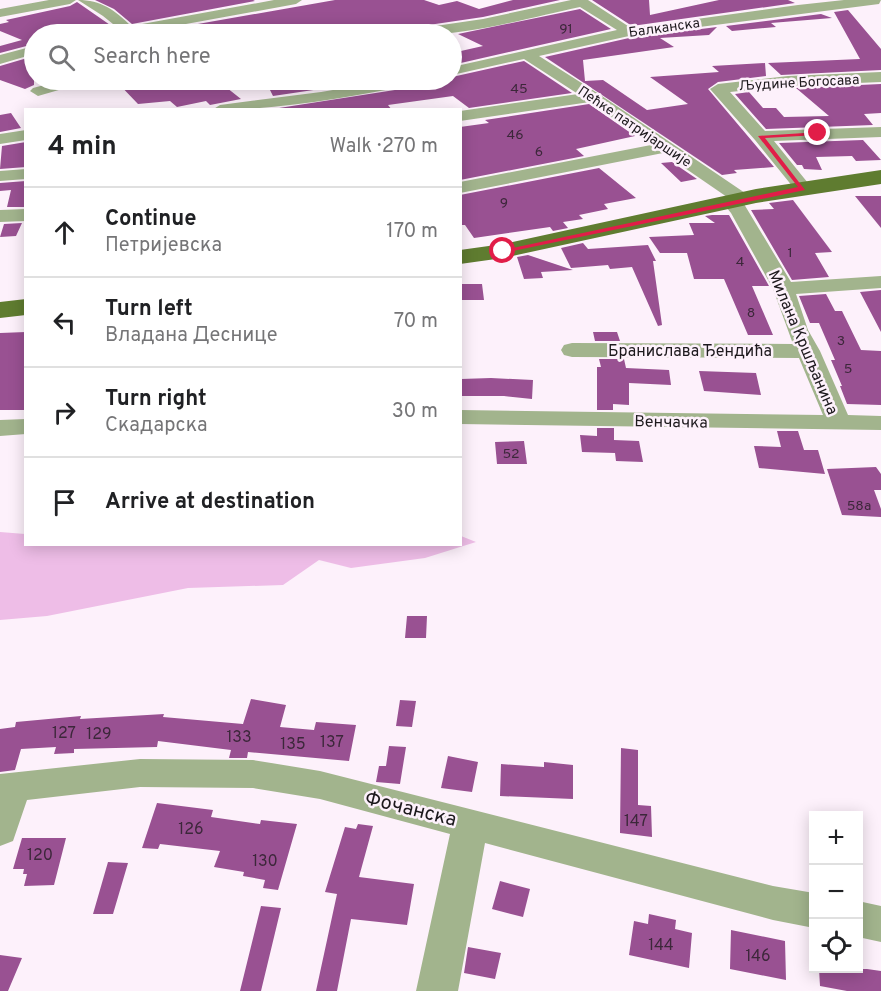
<!DOCTYPE html>
<html lang="en">
<head>
<meta charset="utf-8">
<style>
	body { margin:0; font-family:Overpass,sans-serif; background:#f2f2f2; color:#202124 }
	.controls { position:absolute; right:18px; bottom:18px; display:grid; overflow:hidden; border-radius:0px; box-shadow:0 3px 15px #0003 }
	.controls button { width:54px; height:54px; display:grid; place-items:center; padding:0; border:0; border-bottom:2px solid #e0e0e0; background:#fff; color:#202124; font:30px sans-serif }
	.stop { position:absolute; width:18px; height:18px; margin:-14px; border:4px solid #e11d48; border-radius:50%; background:#fff }
	.stop.end { background:#e11d48; border-color:#fff; box-shadow:0 2px 6px #0008 }
	.list { margin:0; padding:0; list-style:none }
	h2 { display:flex; justify-content:space-between; align-items:center; height:78px; margin:0; padding:0 24px; font-size:26px }
	h2 small { font-size:20px; font-weight:400; color:#757577 }
	.list li { display:grid; grid-template-columns:39px 1fr auto; gap:18px; align-items:center; box-sizing:border-box; height:90px; padding:0 24px; border-top:2px solid #e0e0e0 }
	.list b { display:block; font-size:22px; white-space:nowrap }
	.list p { margin:0; font-size:20px; white-space:nowrap; color:#757577 }
	.list em { font-size:20px; font-style:normal; color:#757577 }
	.icon { flex:none; width:33px; height:33px; fill:none; stroke:currentColor; stroke-width:2; stroke-linecap:round; stroke-linejoin:round }
	.map { position:relative; flex:none; width:881px; height:991px; overflow:hidden }
	.search { position:absolute; background:#fff; box-shadow:0 3px 15px #0003; left:24px; top:24px; width:438px; height:66px; display:flex; align-items:center; gap:15px; box-sizing:border-box; padding:0 21px; border-radius:33px; color:#757577; font-size:22px }
	.panel { position:absolute; background:#fff; box-shadow:0 3px 15px #0003; left:24px; top:108px; width:438px; height:438px; border-radius:0px }
	.map>svg:first-child { display:block }
</style>
</head>
<body>
<div class="map">
<svg width="881" height="991" viewBox="0 0 881 991">
	<rect width="100%" height="100%" fill="#fdf1fb"/>
	<path fill="#eebde7" d="M0 532 25 534 26 544H460L461 536 476 542 425 558 351 568 319 560 283 585 188 588 47 616 0 620Z"/>
	<path fill="#995192" d="M95 0H253L255 1 132 24 114 9Z
		M335 0H424L439 5 457 1 479 9 513 0H560L483 17 408 28 400 32 380 34H141Z
		M592 0H649L650 15 719 0H788L795 3 632 26Z
		M77 2 113 27 104 29 100 34H34V44L0 53V46L22 40 0 31V24L9 22 6 20 70 6Z
		M580 9 611 29 452 65V53L483 46 458 34Z
		M848 10 881 49V70L781 75 768 63 860 59 834 12Z
		M821 14 832 18 771 23 776 27 732 31 726 26Z
		M717 27 709 35 660 38 674 47 583 60 585 81 603 80 647 110 688 104 650 77 719 72 712 66 765 63 766 76 718 82 708 89 774 167 734 170 737 173 722 175 545 57 629 38Z
		M34 56V85L25 89 0 80V66Z
		M524 61 572 93 469 108 453 96 388 105 392 110 279 108 414 87 424 80H452V77Z
		M115 80H217L241 99 210 105 206 101 177 107 170 101 138 104Z
		M303 80H381L273 96 268 86Z
		M881 84V113L864 114 873 125 766 129 735 94 749 92 763 108H776L784 117 829 116 796 88Z
		M589 104 635 136 576 149 584 156 460 180V127L489 123 485 120Z
		M11 113 21 128 0 132V115Z
		M863 140 881 160 856 161 852 156 816 157 822 170 804 169 802 165H797L779 143Z
		M26 142V167L0 169 2 146Z
		M672 162 697 179 681 182 661 163Z
		M599 168 636 198 604 204 608 209 579 215 583 219 563 222 568 228 553 231 550 227 474 238 465 225H460V195Z
		M26 181V207H7L11 190 0 191V183Z
		M855 196H881V228Z
		M793 200 832 252 815 253 829 277 792 280 751 210 774 209 769 203Z
		M712 215H729L769 286H752L773 335H748L724 279H694L687 253H660L649 237 694 235 689 223H715L705 216Z
		M22 223 16 236 0 237 4 224Z
		M583 243 588 249 648 245 656 261H653L662 325 658 326 632 267 610 269 608 265 571 268 561 248Z
		M528 255 573 270 541 272 543 278 524 279 517 257Z
		M460 284H482L484 300H460Z
		M881 290V332L860 292Z
		M826 294 835 311H842L861 350 881 351V405L847 404 840 386H842L831 360H835L819 323H810L799 296Z
		M26 332V410H0V333Z
		M593 332H617L620 341H595Z
		M599 359H624L626 368 669 370 671 385 629 383V405L613 404V410H597V367H601Z
		M699 371 756 373 761 395 704 391Z
		M491 378 533 380 532 399 504 396H462L461 379Z
		M597 428H614V440L639 441 643 462 616 461 615 453 582 452 580 435 597 436Z
		M777 431H798L804 450H818L825 474 759 468 754 446 781 447Z
		M524 441 527 464H497L495 442Z
		M876 467 881 474V490H874L881 509V517L842 515 827 469Z
		M407 616H427L426 638H405Z
		M251 699 286 705 280 727 314 730 316 722 356 725 349 761 248 752 247 758H229L231 750 158 741 157 747 74 749V753L54 754 56 747 21 749 15 770 0 772V729L15 727 16 722 81 716 80 719 164 714 163 717 243 724Z
		M400 700 416 701 412 727 396 726Z
		M389 746 406 747 400 784 376 782 379 766H386Z
		M621 748 638 750V805L651 806 652 837 620 833Z
		M448 756 478 762 472 792 441 788Z
		M544 762 573 765V799L500 796 501 764 544 767Z
		M157 803 213 810 211 817 260 824 261 820 297 824 278 890 263 888 265 880 243 876 244 872 214 867 220 851 160 844 158 849 142 848Z
		M358 824 373 826 359 877 414 884 407 925 351 919 337 991H316L337 894 325 892 345 827 356 829Z
		M22 838H66L54 885 24 886 27 874H23L24 869H13Z
		M108 862 128 863 113 914H93Z
		M500 881 530 889 523 917 492 909Z
		M261 906 281 908 261 991H240Z
		M649 914 676 920 675 929 692 933 689 968 629 955 634 921 648 924Z
		M731 930 785 941 786 980 730 969Z
		M468 947 501 953 495 979 464 973Z
		M0 955 22 958 8 991H0Z
		M819 969H867L881 971V991H847L820 986Z"/>
	<g fill="none" stroke-linecap="round" stroke-linejoin="round">
		<path fill="#a2b48d" fill-rule="evenodd" d="M49 0H76L70 4 0 17V9Z
			M78 0C101 0 115 10 131 26L274 0H302L296 4 131 34H102L104 31 118 28 103 16Z
			M571 0H588L631 28 798 5 844 0H881L879 4 629 36 539 56 599 94 748 195 750 199 744 204 791 282 881 276V288L796 294 808 330 820 351 848 415 881 416V430L460 424V410L823 415 799 358 572 357 564 355 561 350 564 345 572 343 793 344 773 289 731 213 722 202 727 197 663 153 460 193V182L651 145 590 102 460 121V111L578 94 524 59 452 75V67L617 30 580 7C527 18 454 40 401 34L408 30 483 19Z
			M34 46V54L0 64V55Z
			M881 72V82L788 86 730 92 765 131 881 127V137L774 141 812 188 809 192H797L755 140 710 89 718 84 788 76Z
			M63 80H86L83 83 38 96 30 91 33 88Z
			M392 80H422L414 85C345 97 283 110 212 110L220 105 321 92Z
			M26 130V140L0 144V134Z
			M26 169V179L0 181V171Z
			M26 209V221L0 222V210Z
			M26 419V434L0 436V420Z
			M140 759 253 760 320 771 773 886 814 893V928L773 920 485 843 458 991H416L450 834 320 799 253 788 140 787 27 800 13 841 0 846V774Z
			M858 901 881 906V942L858 937Z"/>
		<path fill="#5f7c30" fill-rule="evenodd" d="M881 170V184L756 203 503 258 460 264V250L503 244 756 189Z
			M26 299V315L0 318V302Z"/>
	</g>
	<path fill="#e11d48" d="M820 132 818 135 765 138 805 190 503 253 499 251 798 187 758 136Z"/>
	<g text-anchor="middle" stroke-width="5" stroke-linejoin="round" paint-order="stroke">
		<g font-size="14" fill="#1d191d" stroke="#fdf1fb">
			<text transform="translate(664 27) rotate(-8)" y="5">Балканска</text>
			<text transform="translate(799 82) rotate(-3)" y="5">Људине Богосава</text>
			<text transform="translate(635 126) rotate(34)" y="5">Пећке патријаршије</text>
		</g>
		<g font-size="14" fill="#3c273a">
			<text x="566" y="33">91</text>
			<text x="519" y="93">45</text>
			<text x="515" y="139">46</text>
			<text x="539" y="156">6</text>
			<text x="504" y="207">9</text>
			<text x="790" y="257">1</text>
			<text x="740" y="266">4</text>
			<text x="751" y="317">8</text>
			<text x="841" y="345">3</text>
			<text x="848" y="373">5</text>
			<text x="511" y="458">52</text>
			<text x="859" y="510">58a</text>
		</g>
		<g font-size="16" fill="#1d191d" stroke="#fdf1fb">
			<text transform="translate(804 342) rotate(67)" y="6">Милана Кршљанина</text>
			<text x="690" y="356">Бранислава Ђендића</text>
			<text transform="translate(671 421) rotate(1)" y="6">Венчачка</text>
		</g>
		<g font-size="16" fill="#3c273a">
			<text x="64" y="738">127</text>
			<text x="99" y="739">129</text>
			<text x="239" y="742">133</text>
			<text x="332" y="747">137</text>
			<text x="293" y="749">135</text>
			<text x="636" y="826">147</text>
			<text x="191" y="834">126</text>
			<text x="40" y="860">120</text>
			<text x="265" y="866">130</text>
			<text x="661" y="950">144</text>
			<text x="758" y="961">146</text>
		</g>
		<g font-size="20" fill="#1d191d" stroke="#fdf1fb">
			<text transform="translate(411 808) rotate(14)" y="7">Фочанска</text>
		</g>
	</g>
</svg>
<div class="controls">
<button>+</button>
<button>−</button>
<button><svg class="icon" aria-label="locate" viewBox="0 0 24 24"><circle cx="12" cy="12" r="6"/><path d="M12 2v4M12 18v4M2 12h4M18 12h4"/></svg></button>
</div>
<div class="stop" style="left:503px;top:251px"></div>
<div class="stop end" style="left:818px;top:133px"></div>
<div class="search"><svg class="icon" aria-label="search" viewBox="0 0 24 24"><circle cx="10" cy="10" r="6"/><path d="M15 15l6 6"/></svg>Search here</div>
<section class="panel">
<h2>4 min<small>Walk · 270 m</small></h2>
<ul class="list">
<li><svg class="icon" aria-label="ahead" viewBox="0 0 24 24"><path d="M12 20V5M6 11l6-6 6 6"/></svg><div><b>Continue</b><p>Петријевска</p></div><em>170 m</em></li>
<li><svg class="icon" aria-label="left" viewBox="0 0 24 24"><path d="M17 20v-9H6M10 6l-5 5 5 5"/></svg><div><b>Turn left</b><p>Владана Деснице</p></div><em>70 m</em></li>
<li><svg class="icon" aria-label="right" viewBox="0 0 24 24"><path d="M7 20v-9h11M14 6l5 5-5 5"/></svg><div><b>Turn right</b><p>Скадарска</p></div><em>30 m</em></li>
<li><svg class="icon" aria-label="arrive" viewBox="0 0 24 24"><path d="M6 21V4h12l-3 4 3 4H6"/></svg><div><b>Arrive at destination</b></div></li>
</ul>
</section>
</div>
</body>
</html>
